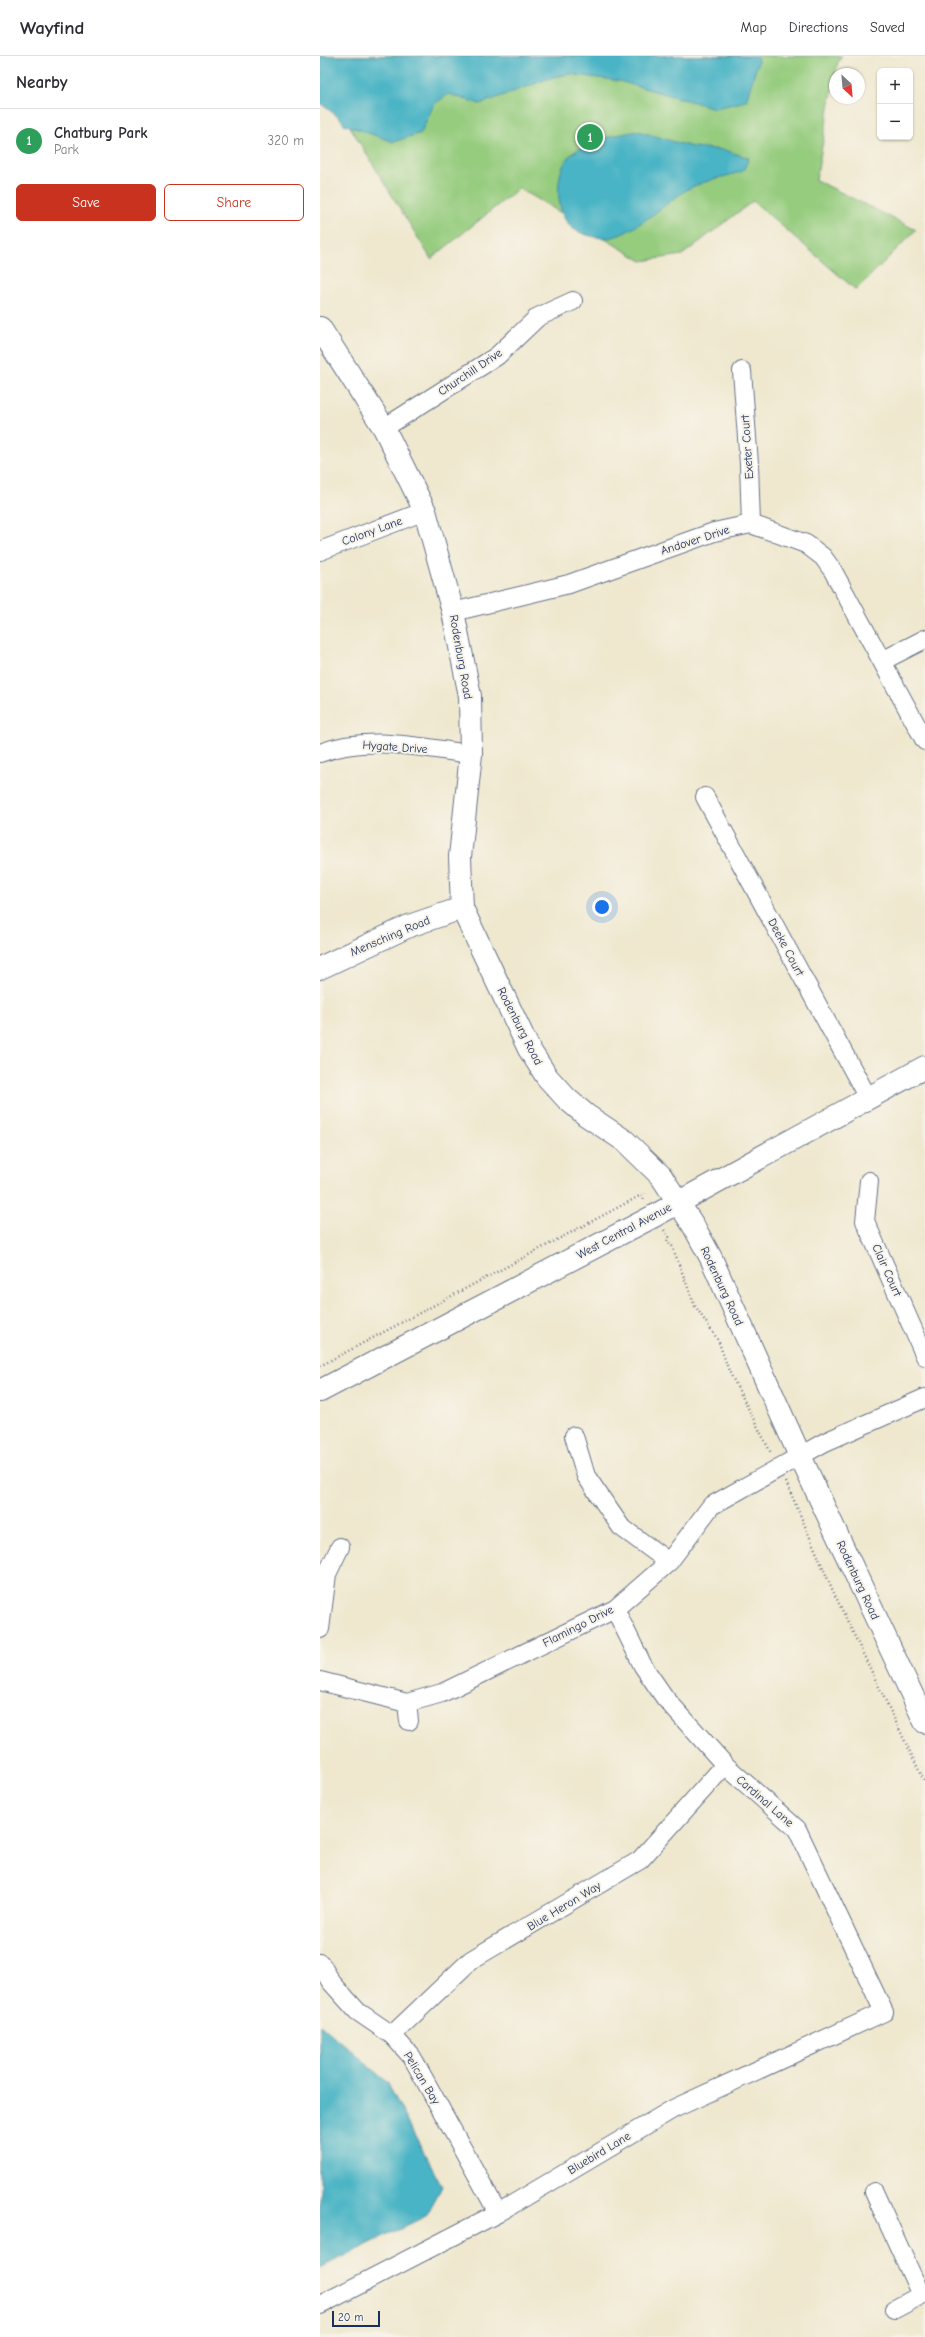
<!DOCTYPE html>
<html lang="en">
<head>
<meta charset="utf-8">
<style>
	body { margin:0; font-family:"Comic Neue",sans-serif; background:#f7f7f7; color:#2b2b33 }
	.controls { position:absolute; right:12px; top:12px; display:grid; overflow:hidden; border-radius:6px; box-shadow:0 1px 3px #0004 }
	.controls button { width:36px; height:36px; display:grid; place-items:center; padding:0; border:0; border-bottom:1px solid #e1e1e2; background:#fff; color:#2b2b33; font:20px sans-serif }
	.compass { position:absolute; left:509px; top:12px; width:36px; height:36px; border-radius:50%; background:#fff; box-shadow:0 1px 3px #0004; rotate:154deg }
	.scale { position:absolute; left:12px; bottom:10px; width:48px; box-sizing:border-box; padding-left:4px; border:2px solid #1b2f5e; border-top:0; font-size:11px; line-height:14px; white-space:nowrap; color:#1b2f5e; -webkit-text-stroke:3px #f7f3e8; paint-order:stroke }
	.you { position:absolute; left:282px; top:851px; width:14px; height:14px; margin:-10px; border:3px solid #fff; border-radius:50%; background:#1a73e8; box-shadow:0 0 0 6px #1a73e833 }
	.badge { display:grid; place-items:center; width:26px; height:26px; border-radius:50%; background:#c8321e; color:#fff; font-size:13px; font-weight:700 }
	.pin { position:absolute; translate:-50% -50%; border:2px solid #fff; box-shadow:0 1px 4px #0006 }
	.list { margin:0; padding:0; list-style:none }
	h2 { display:flex; justify-content:space-between; align-items:center; height:52px; margin:0; padding:0 16px; font-size:17px }
	h2 small { font-size:13px; font-weight:400; color:#7c7c81 }
	.list li { display:grid; grid-template-columns:26px 1fr auto; gap:12px; align-items:center; box-sizing:border-box; height:64px; padding:0 16px; border-top:1px solid #e1e1e2 }
	.list b { display:block; font-size:15px; white-space:nowrap }
	.list p { margin:0; font-size:13px; white-space:nowrap; color:#7c7c81 }
	.list em { font-size:13px; font-style:normal; color:#7c7c81 }
	.actions { display:flex; gap:8px; padding:12px 16px }
	.actions a { flex:1; padding:9px 0; border:1px solid #c8321e; border-radius:6px; text-align:center; font-size:14px; color:#c8321e }
	.actions .main { background:#c8321e; color:#fff }
	.map { position:relative; flex:none; width:605px; height:2281px; overflow:hidden }
	header { display:flex; align-items:center; gap:24px; box-sizing:border-box; height:56px; padding:0 20px; background:#fff; border-bottom:1px solid #e1e1e2 }
	header strong { font-size:19px }
	nav { display:flex; gap:22px; margin-inline-start:auto; font-size:14px }
	main { display:flex }
	aside { flex:1; background:#fff }
	.map>svg:first-child { display:block }
</style>
</head>
<body>
<header>
<strong>Wayfind</strong>
<nav><a>Map</a><a>Directions</a><a>Saved</a></nav>
</header>
<main>
<aside>
<h2>Nearby<small></small></h2>
<ul class="list">
<li><span class="badge" style="background:#2e9e5b">1</span><div><b>Chatburg Park</b><p>Park</p></div><em>320 m</em></li>
</ul>
<div class="actions"><a class="main">Save</a><a>Share</a></div>
</aside>
<div class="map">
<svg width="605" height="2281" viewBox="0 0 605 2281">
	<rect width="100%" height="100%" fill="#f7f3e8"/>
	<filter id="ink" filterUnits="userSpaceOnUse"><feTurbulence type="fractalNoise" baseFrequency=".025" numOctaves="2"/><feDisplacementMap in="SourceGraphic" scale="8" xChannelSelector="R" yChannelSelector="G"/><feConvolveMatrix kernelMatrix="1 2 1 2 8 2 1 2 1" color-interpolation-filters="sRGB"/></filter>
	<filter id="wash" filterUnits="userSpaceOnUse"><feTurbulence type="fractalNoise" baseFrequency=".012" numOctaves="4" result="noise"/><feDisplacementMap in="SourceGraphic" scale="16" xChannelSelector="R" yChannelSelector="G"/><feGaussianBlur stdDeviation="0.9" result="paint"/><feColorMatrix in="noise" values="0 0 0 0 0 0 0 0 0 0 0 0 0 0 0 0 0 1.4 0 .05"/><feComposite in="paint" operator="in"/></filter>
	<g filter="url(#wash)">
		<rect width="100%" height="100%" fill="#efe8cf"/>
		<path fill="#95cc7e" stroke="#587e6e" d="M0 0H522L518 6 515 18 496 124 596 174 536 234 433 145 362 199 322 205 199 132 111 203 0 22Z"/>
		<path fill="#48b4c5" stroke="#327292" d="M0 0H437L438 6 426 45 395 52 299 25 250 18 233 21 160 48 129 38 114 48 101 77 73 86 24 68 21 63 0 47Z
			M318 75 372 91 405 94 429 102 423 115C405 121 385 124 368 133 346 146 311 181 286 182 276 182 259 178 251 171 234 156 234 110 253 97 271 83 296 79 318 75Z
			M0 1968 67 2026 122 2131 106 2160 0 2212Z"/>
	</g>
	<g filter="url(#ink)">
		<g fill="none" stroke-linecap="round" stroke-linejoin="round">
			<g stroke="#657086" stroke-width="20">
				<path id="minor" d="M422 315 429 408 431 468
					M64 372 177 300 218 261 253 245
					M0 495 105 455
					M133 556 249 528 394 476 431 468 486 488 503 501 513 515 605 685
					M562 605 605 583
					M0 697C47 678 103 692 151 698
					M385 741 548 1042
					M549 1125 545 1165 605 1300
					M254 1380 266 1420 301 1471 349 1506
					M0 1573 7 1518 20 1491
					M0 1625 87 1647 122 1637 295 1553 349 1506 391 1450 505 1386 605 1342
					M87 1647 89 1665
					M0 1907 12 1927 37 1955 72 1979 92 2001 178 2157
					M72 1979 151 1904 320 1804 405 1709
					M554 2136 601 2239
					M0 2249 178 2157 353 2053 564 1956 477 1773 405 1709 345 1642 323 1610 295 1553
					M575 2253 605 2237"/>
			</g>
			<g stroke="#657086" stroke-width="24">
				<path id="tertiary" d="M0 272 64 372 105 455 133 556 150 640 151 698 140 801 142 852 209 993 227 1021 247 1043 266 1059 305 1085 341 1120 373 1169 391 1202 480 1400 605 1666
					M0 912 89 870 142 852
					M0 1335 334 1160 605 1011"/>
			</g>
			<path stroke="#657086" stroke-width="2.5" stroke-dasharray="1 3" stroke-linecap="butt" d="M321 1139 325 1145
				M344 1174 349 1181 347 1185 352 1190 375 1250 398 1284 409 1315 451 1397
				M0 1310 325 1137
				M466 1426 513 1535 605 1727"/>
			<use href="#minor" stroke="#fff" stroke-width="18"/>
			<use href="#tertiary" stroke="#fff" stroke-width="22"/>
		</g>
	</g>
	<g text-anchor="middle" stroke-width="4" stroke-linejoin="round" paint-order="stroke">
		<g font-size="12" fill="#1b2f5e" stroke="#f7f3e8">
			<text transform="translate(150 316) rotate(-34)" y="4">Churchill Drive</text>
			<text transform="translate(427 391) rotate(-94)" y="4">Exeter Court</text>
			<text transform="translate(52 475) rotate(-20)" y="4">Colony Lane</text>
			<text transform="translate(375 484) rotate(-18)" y="4">Andover Drive</text>
			<text transform="translate(141 601) rotate(80)" y="4">Rodenburg Road</text>
			<text transform="translate(75 691) rotate(4)" y="4">Hygate Drive</text>
			<text transform="translate(70 880) rotate(-23)" y="4">Mensching Road</text>
			<text transform="translate(466 891) rotate(62)" y="4">Deeke Court</text>
			<text transform="translate(200 970) rotate(63)" y="4">Rodenburg Road</text>
			<text transform="translate(304 1175) rotate(-28)" y="4">West Central Avenue</text>
			<text transform="translate(567 1214) rotate(66)" y="4">Clair Court</text>
			<text transform="translate(402 1230) rotate(65)" y="4">Rodenburg Road</text>
			<text transform="translate(538 1524) rotate(65)" y="4">Rodenburg Road</text>
			<text transform="translate(258 1570) rotate(-27)" y="4">Flamingo Drive</text>
			<text transform="translate(445 1745) rotate(41)" y="4">Cardinal Lane</text>
			<text transform="translate(244 1850) rotate(-31)" y="4">Blue Heron Way</text>
			<text transform="translate(102 2022) rotate(59)" y="4">Pelican Bay</text>
			<text transform="translate(279 2097) rotate(-31)" y="4">Bluebird Lane</text>
		</g>
	</g>
</svg>
<div class="controls">
<button>+</button>
<button>−</button>
</div>
<svg class="compass" viewBox="-18 -18 36 36"><path d="M0-13l5 13h-10z" fill="#e53935"/><path d="M0 13l5-13h-10z" fill="#7c7c81"/></svg>
<div class="scale">20 m</div>
<div class="you"></div>
<div class="pin badge" style="left:270px;top:81px;background:#2e9e5b">1</div>
</div>
</main>
</body>
</html>
